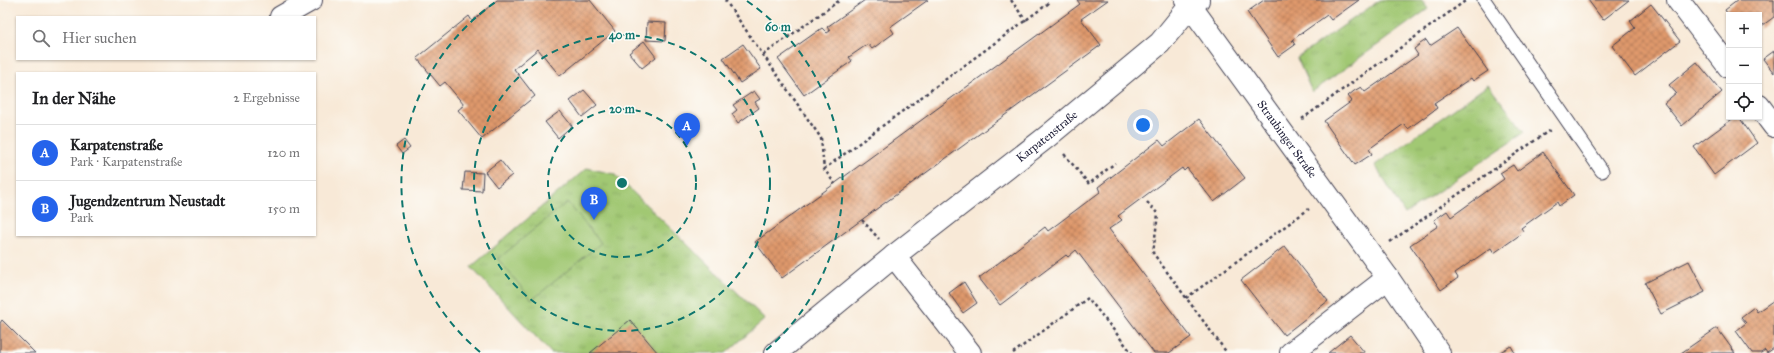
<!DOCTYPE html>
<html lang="de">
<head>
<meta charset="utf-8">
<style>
	body { margin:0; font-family:"IM FELL Great Primer",serif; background:#f6f6f6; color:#202124 }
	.controls { position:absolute; right:12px; top:12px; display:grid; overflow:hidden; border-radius:0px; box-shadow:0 1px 3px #0004 }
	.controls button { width:36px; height:36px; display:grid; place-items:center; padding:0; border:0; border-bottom:1px solid #e0e0e0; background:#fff; color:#202124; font:20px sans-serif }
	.you { position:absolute; left:1143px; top:125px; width:14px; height:14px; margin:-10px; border:3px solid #fff; border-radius:50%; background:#1a73e8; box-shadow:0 0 0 6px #1a73e833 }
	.badge { display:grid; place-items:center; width:26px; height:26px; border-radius:50%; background:#2563eb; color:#fff; font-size:13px; font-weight:700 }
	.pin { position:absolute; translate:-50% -33px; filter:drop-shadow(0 1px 2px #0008) }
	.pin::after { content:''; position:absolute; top:21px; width:14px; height:12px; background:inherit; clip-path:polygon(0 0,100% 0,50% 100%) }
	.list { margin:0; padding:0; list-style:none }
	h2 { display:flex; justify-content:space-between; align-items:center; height:52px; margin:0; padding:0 16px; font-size:17px }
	h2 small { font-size:13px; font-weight:400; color:#757577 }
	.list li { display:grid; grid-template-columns:26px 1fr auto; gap:12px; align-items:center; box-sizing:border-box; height:56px; padding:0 16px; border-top:1px solid #e0e0e0 }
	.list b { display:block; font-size:15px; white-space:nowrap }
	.list p { margin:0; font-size:13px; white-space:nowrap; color:#757577 }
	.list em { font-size:13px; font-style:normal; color:#757577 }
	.icon { flex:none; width:22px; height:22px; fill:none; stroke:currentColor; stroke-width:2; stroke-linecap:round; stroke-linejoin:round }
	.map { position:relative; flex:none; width:1774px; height:353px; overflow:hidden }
	.search { position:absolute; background:#fff; box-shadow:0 1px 3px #0004; left:16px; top:16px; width:300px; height:44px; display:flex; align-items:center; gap:10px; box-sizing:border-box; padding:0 14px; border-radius:0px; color:#757577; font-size:15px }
	.panel { position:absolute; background:#fff; box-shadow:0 1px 3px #0004; left:16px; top:72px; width:300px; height:164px; border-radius:0px }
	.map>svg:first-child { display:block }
</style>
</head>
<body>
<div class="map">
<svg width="1774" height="353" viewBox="0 0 1774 353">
	<defs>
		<pattern id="grass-tufts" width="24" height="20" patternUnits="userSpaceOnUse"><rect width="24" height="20" fill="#a1c873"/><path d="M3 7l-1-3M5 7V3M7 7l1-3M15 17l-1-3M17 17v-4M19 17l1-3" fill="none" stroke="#8aac64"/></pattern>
		<pattern id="building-cross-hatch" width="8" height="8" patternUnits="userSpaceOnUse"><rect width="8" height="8" fill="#df996c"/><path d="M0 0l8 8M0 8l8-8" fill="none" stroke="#b47c5a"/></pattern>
	</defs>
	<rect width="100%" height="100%" fill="#fdfcf7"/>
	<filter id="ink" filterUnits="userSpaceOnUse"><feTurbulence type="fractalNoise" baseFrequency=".025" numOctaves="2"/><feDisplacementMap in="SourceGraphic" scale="8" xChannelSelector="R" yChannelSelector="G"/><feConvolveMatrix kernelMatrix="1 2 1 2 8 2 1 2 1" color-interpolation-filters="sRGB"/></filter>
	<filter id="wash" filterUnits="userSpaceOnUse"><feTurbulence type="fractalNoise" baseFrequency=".012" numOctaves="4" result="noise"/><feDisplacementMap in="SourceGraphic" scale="16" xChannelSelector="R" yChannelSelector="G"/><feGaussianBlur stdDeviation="0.9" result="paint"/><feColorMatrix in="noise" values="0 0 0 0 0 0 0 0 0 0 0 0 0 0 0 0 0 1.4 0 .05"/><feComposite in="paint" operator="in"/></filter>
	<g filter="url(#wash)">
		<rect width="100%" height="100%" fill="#f8e9d7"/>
		<path fill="url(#grass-tufts)" stroke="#627557" d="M1380 0H1422L1428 9 1312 92 1297 58Z
			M1488 85 1525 132 1405 214 1375 165Z
			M587 168 614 174 765 319 726 353H551L471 267Z"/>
		<path fill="#a1c873" stroke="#627557" d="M567 202 601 243 532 300 498 259Z"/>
		<g id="blocks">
			<path fill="url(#building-cross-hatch)" d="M497 0H590L615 31 560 76 538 49 514 69 535 96 482 139 458 110 464 105 445 82 440 86 417 58 469 16 472 21Z
				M865 0H928L890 27 894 33 872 49 868 44 849 57 852 61 804 95 778 59 822 28 827 33 830 31 827 27Z
				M1077 0H1108L1081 19 1101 45 782 278 755 242 1080 4Z
				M1264 0H1359L1331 20 1327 15 1292 40 1295 45 1278 57 1247 12Z
				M1588 0H1629L1603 20Z
				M1738 0H1774V17L1759 28V15H1728L1725 10Z
				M1651 4 1680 41 1635 76 1612 46 1635 28 1630 21Z
				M647 22 666 23 665 41 646 40Z
				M1457 28 1488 71 1473 81 1471 78 1434 103 1437 108 1408 129 1404 124 1369 149 1372 154 1355 165 1324 121 1352 101 1348 96 1354 91 1361 87 1365 92 1418 55 1414 49 1420 44 1426 40 1430 46Z
				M644 41 656 57 642 68 629 53Z
				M743 44 761 69 740 83 723 58Z
				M1774 51V73L1763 59Z
				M1697 62 1722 92 1682 126 1664 103 1676 93 1669 85Z
				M584 90 597 105 582 117 570 101Z
				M754 91 760 99 755 102 759 108 738 123 732 114 737 110 733 105Z
				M560 111 572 126 558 138 545 122Z
				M1735 117H1739L1757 143 1714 175 1694 147Z
				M1199 119 1245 178 1214 202 1187 168 1184 171 1182 168 1118 216 1122 220 1109 229 1191 337 1169 353H1154L1076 250 1068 257 1066 255 1000 305 979 278 1045 227 1048 231 1100 192 1098 187 1159 140 1164 146Z
				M404 140 410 148 402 154 396 146Z
				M1543 152 1574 195 1559 206 1557 202 1521 228 1524 232 1494 253 1491 248 1455 273 1458 278 1441 290 1410 245 1438 226 1434 220 1447 211 1451 217 1504 179 1500 173 1513 165 1517 171Z
				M500 160 512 175 497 187 485 172Z
				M465 172 483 173 482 191 463 190Z
				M1285 246 1328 301 1284 335 1241 280Z
				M1689 261 1705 292 1661 314 1645 283Z
				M964 282 977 303 963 313 949 293Z
				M1774 300V348L1767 353 1765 350 1761 353H1752L1736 331 1746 323 1741 317 1754 307 1757 312Z
				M2 320 35 353H0V323Z
				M630 320 658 353H590Z
				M1717 328 1735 353H1681Z
				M1350 335 1365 353H1328Z
				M1511 346 1515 353H1498Z"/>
		</g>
	</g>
	<g filter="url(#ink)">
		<use href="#blocks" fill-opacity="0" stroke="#424052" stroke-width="1"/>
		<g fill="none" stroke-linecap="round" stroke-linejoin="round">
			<g stroke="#424052" stroke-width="15">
				<path id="service" d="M1484 0 1602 171"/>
			</g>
			<g stroke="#424052" stroke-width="24">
				<g id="minor">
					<path id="s1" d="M1186 0 1388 278 1439 353"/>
					<path d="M1678 0 1729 67"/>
					<path d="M281 17 311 0"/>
					<path d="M1759 106 1774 126"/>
					<path d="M894 256 970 353"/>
					<path id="s2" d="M776 353 894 256 1048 136 1160 43 1190 6 1198 0"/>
					<path d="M1291 353 1388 278"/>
				</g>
			</g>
			<path stroke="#424052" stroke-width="2.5" stroke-dasharray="3 3" stroke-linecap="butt" d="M725 0 821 138 824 169 835 184
				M1011 0 1026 21
				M763 55 840 0
				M1302 119 1465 1
				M1064 154 1089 184 1115 163
				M824 169 1049 3
				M1147 202 1158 214 1153 253 1227 353
				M862 220 879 239
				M1390 242 1550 130
				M1186 298 1309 209
				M1013 353 1088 298 1132 353"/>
			<use href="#service" stroke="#fff" stroke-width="13"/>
			<use href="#minor" stroke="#fff" stroke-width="22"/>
		</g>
	</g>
	<g fill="none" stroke="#0f766e" stroke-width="2" stroke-dasharray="7 5">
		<circle cx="622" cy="183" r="74"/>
		<circle cx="622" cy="183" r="148"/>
		<path d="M480 352A221 221 0 0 1 497 1M747 1A221 221 0 0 1 764 352"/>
	</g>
	<g text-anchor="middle" stroke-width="3" stroke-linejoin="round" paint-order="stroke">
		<g font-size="12" fill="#22223b" stroke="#fdfcf7">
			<text dy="4" stroke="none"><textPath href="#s2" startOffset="347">Karpatenstraße</textPath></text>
			<text dy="4" stroke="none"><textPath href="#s1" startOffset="172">Straubinger Straße</textPath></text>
		</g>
	</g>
	<circle cx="622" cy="183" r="6" fill="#0f766e" stroke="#fdfcf7" stroke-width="2"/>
	<g font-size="12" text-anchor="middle" font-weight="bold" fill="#0f766e" stroke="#fdfcf7" stroke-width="3" stroke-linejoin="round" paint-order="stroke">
		<text x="778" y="31">60 m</text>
		<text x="622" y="39">40 m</text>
		<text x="622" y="113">20 m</text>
	</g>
</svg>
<div class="controls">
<button>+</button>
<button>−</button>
<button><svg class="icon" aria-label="locate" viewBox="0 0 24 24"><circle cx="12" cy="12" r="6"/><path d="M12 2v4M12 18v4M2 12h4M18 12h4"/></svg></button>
</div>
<div class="you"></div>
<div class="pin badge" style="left:687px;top:146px">A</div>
<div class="pin badge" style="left:594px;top:220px">B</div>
<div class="search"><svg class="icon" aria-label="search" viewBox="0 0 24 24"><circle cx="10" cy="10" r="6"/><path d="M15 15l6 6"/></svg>Hier suchen</div>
<section class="panel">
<h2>In der Nähe<small>2 Ergebnisse</small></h2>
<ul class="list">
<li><span class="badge">A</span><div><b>Karpatenstraße</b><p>Park · Karpatenstraße</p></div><em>120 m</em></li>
<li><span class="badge">B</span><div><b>Jugendzentrum Neustadt</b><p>Park</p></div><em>150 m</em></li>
</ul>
</section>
</div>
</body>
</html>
